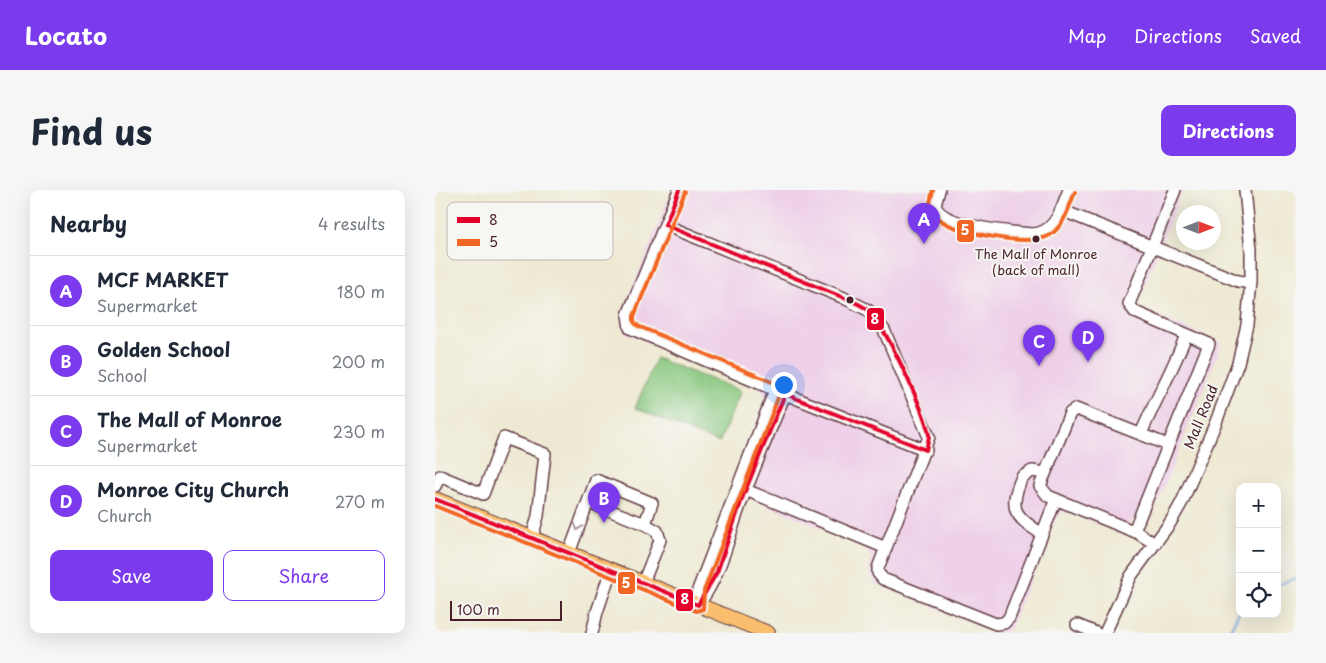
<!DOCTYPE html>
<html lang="en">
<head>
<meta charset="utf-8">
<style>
	body { margin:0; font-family:"Playpen Sans",sans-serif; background:#f6f6f7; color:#1f2937 }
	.controls { position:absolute; right:15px; bottom:15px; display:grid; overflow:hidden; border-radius:10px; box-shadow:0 5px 20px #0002 }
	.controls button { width:45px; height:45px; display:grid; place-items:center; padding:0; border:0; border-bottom:1px solid #e0e1e3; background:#fff; color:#1f2937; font:25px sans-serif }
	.compass { position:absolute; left:741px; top:15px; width:45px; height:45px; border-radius:50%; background:#fff; box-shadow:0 5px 20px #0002; rotate:90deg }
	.scale { position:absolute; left:15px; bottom:12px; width:112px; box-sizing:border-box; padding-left:5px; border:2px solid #4a1f2b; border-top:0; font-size:14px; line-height:18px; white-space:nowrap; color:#4a1f2b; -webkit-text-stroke:4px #f6f6f2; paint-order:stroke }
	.you { position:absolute; left:348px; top:194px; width:18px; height:18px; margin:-12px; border:4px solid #fff; border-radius:50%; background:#1a73e8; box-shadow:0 0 0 8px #1a73e833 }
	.badge { display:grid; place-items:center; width:32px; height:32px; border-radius:50%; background:#7c3aed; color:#fff; font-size:16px; font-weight:700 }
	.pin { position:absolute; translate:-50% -41px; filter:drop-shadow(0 1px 2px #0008) }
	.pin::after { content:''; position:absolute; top:26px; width:18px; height:15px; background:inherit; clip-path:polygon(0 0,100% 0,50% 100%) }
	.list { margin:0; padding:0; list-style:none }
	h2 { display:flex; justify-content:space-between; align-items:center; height:65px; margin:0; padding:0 20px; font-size:21px }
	h2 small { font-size:16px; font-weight:400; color:#747a83 }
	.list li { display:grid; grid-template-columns:32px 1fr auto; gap:15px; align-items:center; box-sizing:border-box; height:70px; padding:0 20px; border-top:1px solid #e0e1e3 }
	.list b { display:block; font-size:19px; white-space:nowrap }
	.list p { margin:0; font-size:16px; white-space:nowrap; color:#747a83 }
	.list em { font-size:16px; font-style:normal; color:#747a83 }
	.actions { display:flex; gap:10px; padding:15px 20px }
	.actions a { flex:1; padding:11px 0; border:1px solid #7c3aed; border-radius:10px; text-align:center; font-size:18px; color:#7c3aed }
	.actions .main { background:#7c3aed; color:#fff }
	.icon { flex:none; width:28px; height:28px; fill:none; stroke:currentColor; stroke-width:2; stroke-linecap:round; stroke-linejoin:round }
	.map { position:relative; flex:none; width:861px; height:443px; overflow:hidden; border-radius:10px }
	header { display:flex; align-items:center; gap:30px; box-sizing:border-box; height:70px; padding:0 25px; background:#7c3aed; color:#fff }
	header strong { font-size:24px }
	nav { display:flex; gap:28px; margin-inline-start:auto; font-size:18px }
	.intro { display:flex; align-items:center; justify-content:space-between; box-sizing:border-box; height:120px; padding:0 30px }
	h1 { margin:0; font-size:35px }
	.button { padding:12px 22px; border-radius:10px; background:#7c3aed; color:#fff; font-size:18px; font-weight:700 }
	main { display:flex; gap:30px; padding:0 30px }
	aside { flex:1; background:#fff; border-radius:10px; box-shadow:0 5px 20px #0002 }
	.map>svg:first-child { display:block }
</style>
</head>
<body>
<header>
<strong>Locato</strong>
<nav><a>Map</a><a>Directions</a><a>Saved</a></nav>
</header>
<div class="intro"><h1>Find us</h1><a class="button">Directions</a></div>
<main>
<aside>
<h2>Nearby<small>4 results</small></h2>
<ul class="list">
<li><span class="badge">A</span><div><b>MCF MARKET</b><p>Supermarket</p></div><em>180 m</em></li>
<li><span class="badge">B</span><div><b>Golden School</b><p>School</p></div><em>200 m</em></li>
<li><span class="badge">C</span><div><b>The Mall of Monroe</b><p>Supermarket</p></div><em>230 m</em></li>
<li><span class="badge">D</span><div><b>Monroe City Church</b><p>Church</p></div><em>270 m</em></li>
</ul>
<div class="actions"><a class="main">Save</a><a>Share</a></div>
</aside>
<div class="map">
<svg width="861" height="443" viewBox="0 0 861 443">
	<rect width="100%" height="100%" fill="#f6f6f2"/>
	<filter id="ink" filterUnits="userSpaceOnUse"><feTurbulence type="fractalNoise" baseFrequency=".02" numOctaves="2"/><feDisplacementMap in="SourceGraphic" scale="10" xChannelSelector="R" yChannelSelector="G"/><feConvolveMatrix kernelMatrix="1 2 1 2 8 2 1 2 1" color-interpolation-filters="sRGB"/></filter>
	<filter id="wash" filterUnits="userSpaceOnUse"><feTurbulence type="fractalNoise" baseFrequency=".0096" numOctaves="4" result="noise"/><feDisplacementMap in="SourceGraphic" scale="20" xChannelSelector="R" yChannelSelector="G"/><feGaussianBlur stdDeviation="1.12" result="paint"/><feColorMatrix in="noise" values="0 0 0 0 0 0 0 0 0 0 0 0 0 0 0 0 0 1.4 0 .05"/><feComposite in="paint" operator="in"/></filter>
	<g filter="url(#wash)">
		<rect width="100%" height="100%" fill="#eee9d2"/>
		<path fill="#eed0e8" d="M237 0H747L702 115 707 120 787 153 714 334 698 327 691 346 635 322H627L622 326 574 440 564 443 440 393 435 384 436 367 427 355 296 300 331 211 328 200 191 143 185 134 188 121Z"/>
		<path fill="#89c87f" stroke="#6a7455" d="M221 168 306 201 284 253 200 218Z"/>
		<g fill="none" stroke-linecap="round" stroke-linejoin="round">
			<path stroke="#7bace6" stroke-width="2.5" d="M842 395 861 388
				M794 443 805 420"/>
		</g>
	</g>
	<g filter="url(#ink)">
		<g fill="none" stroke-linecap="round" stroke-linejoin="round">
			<g stroke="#633d44" stroke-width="14">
				<path id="minor" d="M244 0 193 125 195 138 340 200 491 260
					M504 0 500 15C506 37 577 42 597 44 621 43 626 19 634 0
					M626 20 803 91 816 93
					M230 35 407 107 433 120 449 140 494 247 443 378V383L448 389 561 434 569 433 574 428 621 309
					M706 244C720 210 738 180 751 145
					M0 296 5 286 48 304 69 248 110 264 103 326 97 348
					M306 298 451 358
					M153 312 210 334
					M699 341 774 154 700 122 694 114 740 0
					M607 344C579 326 573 319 587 287L597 281 610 283
					M720 354 703 343 613 306 605 296 635 223 641 219 733 255
					M134 363 161 290 217 313 210 334 222 341 225 350 208 393
					M263 415V400L340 200
					M263 415C284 388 292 353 303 321 317 282 334 243 350 204
					M642 435 661 443
					M157 443 162 422 176 380
					M670 443 696 386 735 333 747 312 781 232 803 173 812 135 816 91V60L810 0"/>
			</g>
			<g stroke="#633d44" stroke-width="16">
				<path id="major" d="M0 309 333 443"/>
			</g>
			<use href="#minor" stroke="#fff" stroke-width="11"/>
			<use href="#major" stroke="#fbbe6e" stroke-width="14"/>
			<g stroke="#f6f6f2" stroke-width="8">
				<path id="bus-1" d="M0 309 263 415 282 382 308 306 350 204 491 260C492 255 494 250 494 245 490 222 451 137 434 121 427 114 416 111 407 107L230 35 244 0"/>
			</g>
			<g stroke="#f6f6f2" stroke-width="8">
				<path id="bus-2" d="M498 0 494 17C499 25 503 29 510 33 530 44 596 57 615 45 629 36 634 17 640 2
					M0 316 261 421 268 419 269 401 346 200 342 194 203 136 199 132V126L250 2"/>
			</g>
			<use href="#bus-1" stroke="#e4002b" stroke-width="4"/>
			<use href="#bus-2" stroke="#f26522" stroke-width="4"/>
		</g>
		<defs><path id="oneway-chevron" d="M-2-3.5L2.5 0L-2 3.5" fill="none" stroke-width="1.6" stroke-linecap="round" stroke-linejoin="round" transform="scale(1.25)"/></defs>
		<use stroke="#ae9aa0" href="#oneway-chevron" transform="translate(143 337) rotate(110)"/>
	</g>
	<g fill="#4a1f2b" stroke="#f6f6f2" stroke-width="2">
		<circle cx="601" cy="49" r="4.5"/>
		<circle cx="415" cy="110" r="4.5"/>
	</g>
	<g text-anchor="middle" stroke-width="4" stroke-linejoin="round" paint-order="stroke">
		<g font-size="13" fill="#4a1f2b" stroke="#f6f6f2">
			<text x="601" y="69">The Mall of Monroe<tspan x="601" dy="16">(back of mall)</tspan></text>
		</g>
		<g font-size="14" fill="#4a1f2b" stroke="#f6f6f2">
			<text transform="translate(766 227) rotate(-68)" y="5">Mall Road</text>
		</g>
	</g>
	<rect x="12" y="12" width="166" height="58" rx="8" fill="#f6f6f2" stroke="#c2b6b6" stroke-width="1"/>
	<rect x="22" y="27" width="23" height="6" fill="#e4002b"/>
	<rect x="22" y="49" width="23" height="7" fill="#f26522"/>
	<g font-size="14" fill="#4a1f2b">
		<text x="54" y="35">8</text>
		<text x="54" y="57">5</text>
	</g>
	<g stroke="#f6f6f2" stroke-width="2">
		<rect x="521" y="29" width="19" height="24" rx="5" fill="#f26522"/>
		<rect x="431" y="117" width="19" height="24" rx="5" fill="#e4002b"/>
		<rect x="182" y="381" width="19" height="24" rx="5" fill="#f26522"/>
		<rect x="240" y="398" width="19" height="24" rx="5" fill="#e4002b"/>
	</g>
	<g font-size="14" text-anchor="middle" font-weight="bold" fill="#fff">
		<text x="530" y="45">5</text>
		<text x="440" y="134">8</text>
		<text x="191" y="398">5</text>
		<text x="250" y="414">8</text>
	</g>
</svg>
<div class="controls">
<button>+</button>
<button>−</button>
<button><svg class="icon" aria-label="locate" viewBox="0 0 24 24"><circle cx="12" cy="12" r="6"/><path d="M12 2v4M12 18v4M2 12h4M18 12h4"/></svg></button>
</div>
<svg class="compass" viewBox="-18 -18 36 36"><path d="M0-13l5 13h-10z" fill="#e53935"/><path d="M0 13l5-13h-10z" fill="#747a83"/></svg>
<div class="scale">100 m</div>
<div class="you"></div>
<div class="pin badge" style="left:489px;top:54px">A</div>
<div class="pin badge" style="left:169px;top:333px">B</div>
<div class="pin badge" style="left:604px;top:176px">C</div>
<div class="pin badge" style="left:653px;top:172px">D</div>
</div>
</main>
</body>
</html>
